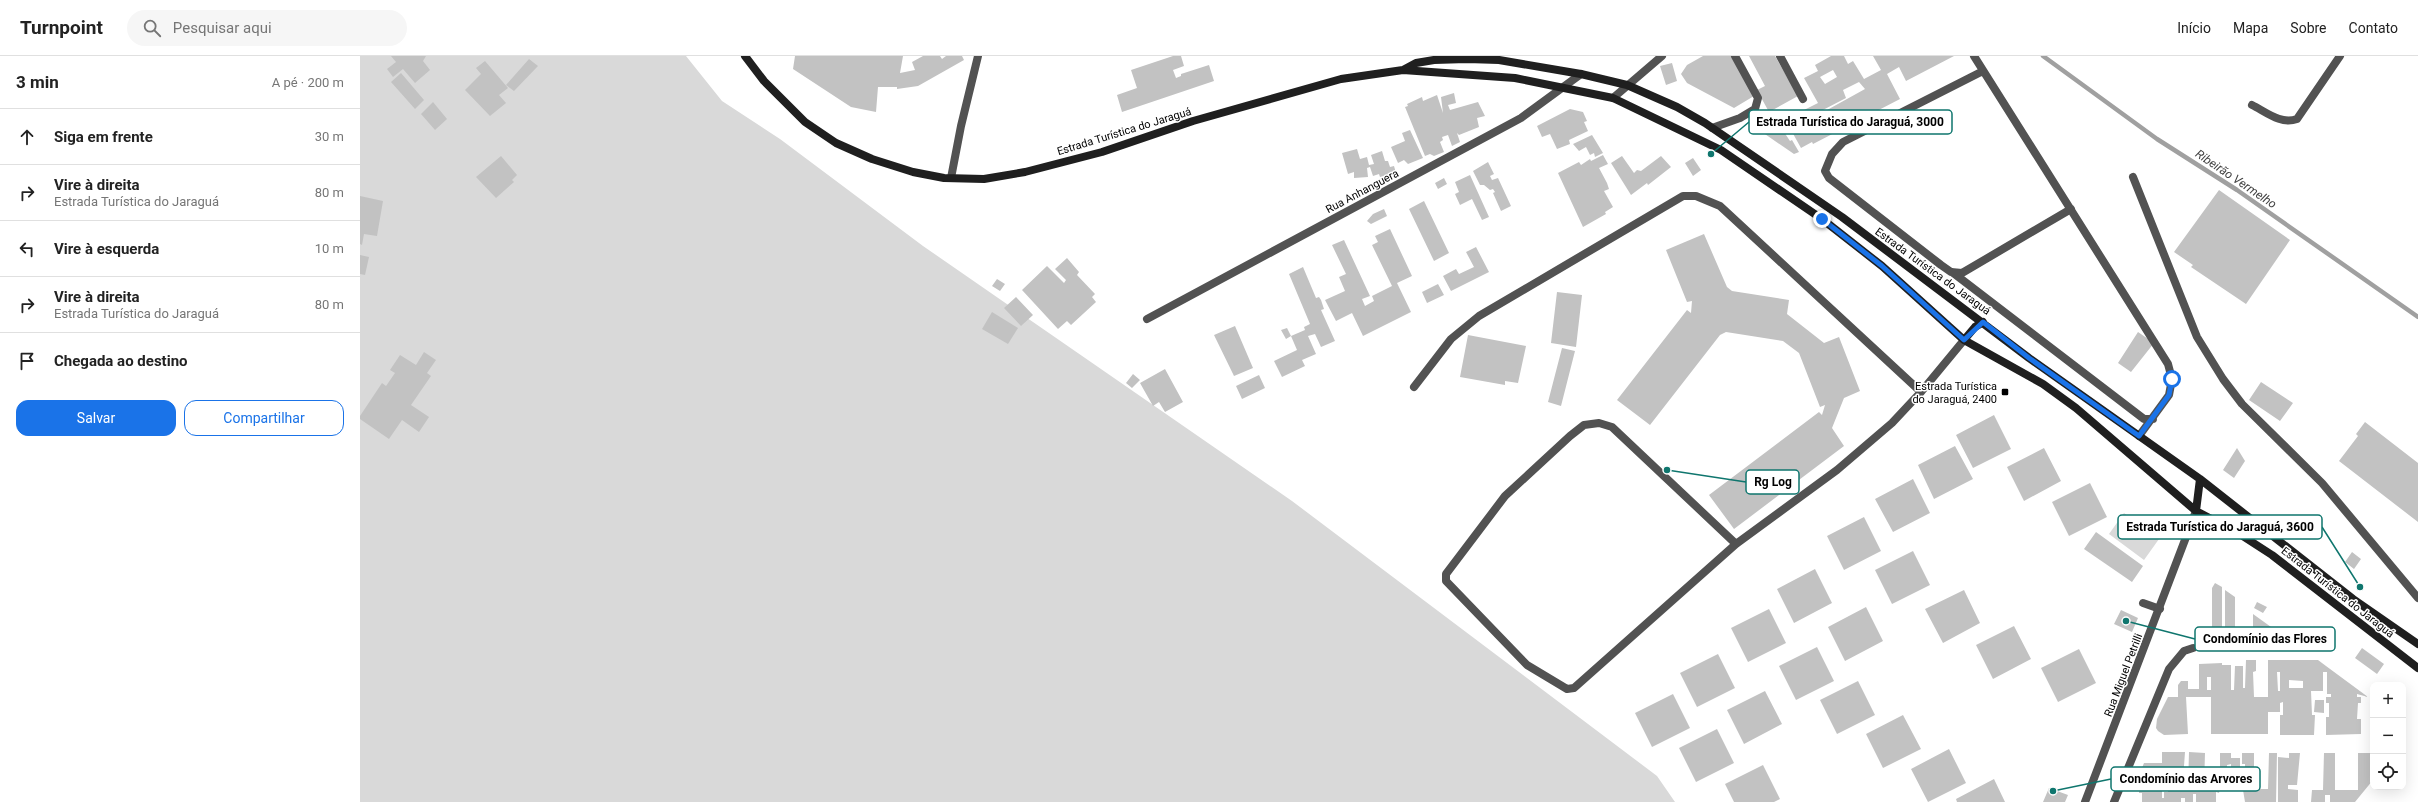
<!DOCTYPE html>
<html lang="pt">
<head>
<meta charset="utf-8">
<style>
	body { margin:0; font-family:Roboto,sans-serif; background:#f6f6f6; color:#222 }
	.controls { position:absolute; right:12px; bottom:12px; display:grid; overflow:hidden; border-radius:8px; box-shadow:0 4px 16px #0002 }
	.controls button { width:36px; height:36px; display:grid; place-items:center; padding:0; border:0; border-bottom:1px solid #e0e0e0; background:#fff; color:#222; font:20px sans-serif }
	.stop { position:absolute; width:12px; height:12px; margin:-9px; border:3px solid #1a73e8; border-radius:50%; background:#fff }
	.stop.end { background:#1a73e8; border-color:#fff; box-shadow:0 1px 4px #0008 }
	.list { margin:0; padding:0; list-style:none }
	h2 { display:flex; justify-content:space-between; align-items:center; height:52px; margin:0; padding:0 16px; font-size:17px }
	h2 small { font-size:13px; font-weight:400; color:#767676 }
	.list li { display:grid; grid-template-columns:26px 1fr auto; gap:12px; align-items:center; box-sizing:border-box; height:56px; padding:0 16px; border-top:1px solid #e0e0e0 }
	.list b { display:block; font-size:15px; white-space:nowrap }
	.list p { margin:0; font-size:13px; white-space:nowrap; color:#767676 }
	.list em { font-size:13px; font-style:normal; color:#767676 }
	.actions { display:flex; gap:8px; padding:12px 16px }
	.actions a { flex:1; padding:9px 0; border:1px solid #1a73e8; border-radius:12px; text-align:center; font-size:14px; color:#1a73e8 }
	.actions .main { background:#1a73e8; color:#fff }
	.icon { flex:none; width:22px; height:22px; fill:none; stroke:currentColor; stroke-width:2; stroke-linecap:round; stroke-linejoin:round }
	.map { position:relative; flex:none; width:2058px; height:746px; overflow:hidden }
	header { display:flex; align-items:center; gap:24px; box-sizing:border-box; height:56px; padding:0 20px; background:#fff; border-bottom:1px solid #e0e0e0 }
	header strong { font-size:19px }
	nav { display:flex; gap:22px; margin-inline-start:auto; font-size:14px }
	.search { width:280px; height:36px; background:#f6f6f6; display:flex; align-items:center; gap:10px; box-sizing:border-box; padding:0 14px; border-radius:22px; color:#767676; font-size:15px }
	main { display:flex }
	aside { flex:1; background:#fff }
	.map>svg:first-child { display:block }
</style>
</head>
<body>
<header>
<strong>Turnpoint</strong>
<div class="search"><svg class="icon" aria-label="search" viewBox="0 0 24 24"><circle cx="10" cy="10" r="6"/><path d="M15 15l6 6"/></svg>Pesquisar aqui</div>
<nav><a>Início</a><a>Mapa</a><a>Sobre</a><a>Contato</a></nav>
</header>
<main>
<aside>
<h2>3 min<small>A pé · 200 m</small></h2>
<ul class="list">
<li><svg class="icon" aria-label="ahead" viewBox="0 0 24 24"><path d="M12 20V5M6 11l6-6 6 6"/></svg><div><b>Siga em frente</b></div><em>30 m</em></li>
<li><svg class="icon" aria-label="right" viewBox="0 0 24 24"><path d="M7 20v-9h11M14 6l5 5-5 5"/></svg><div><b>Vire à direita</b><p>Estrada Turística do Jaraguá</p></div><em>80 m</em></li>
<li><svg class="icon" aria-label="left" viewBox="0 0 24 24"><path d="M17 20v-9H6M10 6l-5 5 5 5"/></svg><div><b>Vire à esquerda</b></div><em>10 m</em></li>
<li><svg class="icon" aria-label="right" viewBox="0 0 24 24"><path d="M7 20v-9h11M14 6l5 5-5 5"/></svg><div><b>Vire à direita</b><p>Estrada Turística do Jaraguá</p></div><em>80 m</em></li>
<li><svg class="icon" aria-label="arrive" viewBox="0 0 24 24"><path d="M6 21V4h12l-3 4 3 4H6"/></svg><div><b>Chegada ao destino</b></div></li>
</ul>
<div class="actions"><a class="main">Salvar</a><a>Compartilhar</a></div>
</aside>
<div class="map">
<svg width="2058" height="746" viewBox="0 0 2058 746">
	<rect width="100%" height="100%" fill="#fff"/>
	<path fill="#d9d9d9" d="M0 0H326L362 45 420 83 563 190 932 445 1297 720 1315 746H0Z
		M1764 457 1799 483 1784 504 1749 478Z"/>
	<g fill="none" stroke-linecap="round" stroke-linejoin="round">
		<path stroke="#a0a0a0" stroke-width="4.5" d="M1683 0 1797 83 1877 134 2058 261"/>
	</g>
	<path fill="#c2c2c2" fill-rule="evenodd" d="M31 0H66L63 5 70 14 55 27 43 13 33 21 27 13 36 6Z
		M435 0H543L540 17 555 14 552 6 563 0H580L582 3 586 0H602L604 4 558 30 537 33V31H518L516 56 491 51 433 13Z
		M813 0H821L824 10 813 14 816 22 821 20V18L849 9 854 25 762 56 757 39 777 32 771 14Z
		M1343 0H1372L1394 40 1374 52 1327 27 1321 18 1327 9Z
		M1389 0H1415L1438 40 1409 56 1397 34 1405 30Z
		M1471 0H1484L1488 8 1493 5 1504 23 1521 14 1513 0H1594L1546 25 1539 11 1527 18 1540 43 1453 88 1452 86 1441 92 1431 74 1505 33 1499 26 1483 34 1486 42 1434 69 1430 61 1458 47 1444 22 1458 15 1455 9ZM1473 14 1477 21 1465 28 1460 21Z
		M169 3 178 10 154 35 146 29Z
		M125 5 148 32 139 39 146 47 130 60 105 34 121 18 116 12Z
		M1312 7 1317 25 1306 29 1300 10Z
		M41 17 64 44 55 53 31 26Z
		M1094 37 1096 47 1088 49 1090 54 1118 46 1125 60 1117 62 1119 71 1099 79 1097 77 1100 86 1092 90 1088 79 1082 81 1083 84 1080 86 1084 96 1074 100 1070 98 1065 100 1045 51 1048 50 1047 48 1062 41 1063 45 1077 39 1083 57 1081 41Z
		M73 46 87 63 75 74 61 58Z
		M1210 53 1223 56 1227 65 1224 66 1228 75 1209 84 1210 88 1197 93 1190 78 1182 81 1177 70Z
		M1418 67 1430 85 1432 84 1439 96 1434 98 1402 76Z
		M1050 74 1063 102 1048 108 1044 104 1038 107 1031 91 1045 85 1042 77Z
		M1232 79 1243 97 1235 101 1234 97 1230 99 1226 91 1219 95 1213 88Z
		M997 93 1000 103 1007 101 1009 109 1014 108 1011 99 1022 95 1025 105H1028L1030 111 1034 110 1036 117 1020 121 1019 118 1013 120 1010 111 1007 112 1008 121 994 122V116L988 118 982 97Z
		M1243 99 1248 108 1239 112 1247 127 1249 133 1244 135 1253 151 1245 156 1246 158 1223 171 1198 117 1219 106 1221 109 1230 103 1231 105Z
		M141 100 157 119 152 124 154 126 136 142 116 121Z
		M1262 100 1274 117 1277 114 1281 115 1301 100 1311 111 1288 129 1287 127 1271 139 1251 107Z
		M1333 102 1341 114 1333 120 1325 107Z
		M1128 106 1134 118 1130 120 1132 124 1138 122 1151 150 1141 155 1133 137 1135 136 1133 133 1130 134 1124 129H1120L1113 115Z
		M1110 119 1129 161 1122 164 1112 143 1100 149 1095 138 1099 136 1095 126Z
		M1084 122 1087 128 1078 133 1075 127Z
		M1859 134 1930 184 1886 248 1831 211 1833 209 1814 196Z
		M0 140 23 145 17 180 4 178 2 189 0 188Z
		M1064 145 1089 197 1074 205 1049 153Z
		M1024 153 1027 160 1011 168 1007 165 1013 158Z
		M1030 173 1052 220 1037 227 1051 256 1003 280 992 257 976 265 965 244 985 235 979 221 986 218 972 189 984 184 1010 240 1002 243 1005 250 1014 245 1012 240 1032 230 1012 189 1018 186 1015 180Z
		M1344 178 1367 231 1372 235 1429 244 1427 258 1464 287 1479 281 1500 335 1484 342 1472 372 1484 390 1374 473 1349 439 1459 356 1462 359 1465 349 1460 351 1439 297 1423 285 1366 276 1360 279 1290 369 1257 344 1327 254 1331 257 1332 245 1327 246 1306 194Z
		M1116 191 1129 216 1091 235 1083 220 1096 213 1099 218 1114 211 1106 196Z
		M0 199 9 201 5 219 0 218Z
		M707 202 719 216 717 219 735 238 732 241 736 246 711 269 707 265 698 273 662 234 687 210 704 227 706 224 695 213Z
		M943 211 956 242 959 241 961 244 964 253 961 254 975 285 961 291 955 278 948 280 956 298 942 304 945 310 922 321 914 305 937 294 931 280 945 274 944 271 950 268 929 218Z
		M637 223 645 228 640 235 632 230Z
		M1078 228 1084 239 1067 247 1062 236Z
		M1197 236 1222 239 1216 291 1191 287Z
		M656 241 673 259 661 270 644 252Z
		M632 256 658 272 648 288 622 273Z
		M875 270 893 312 874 320 854 279Z
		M927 272 931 280 926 283 921 274Z
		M1778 276 1794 287 1771 316 1758 307Z
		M1108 279 1166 290 1158 327 1145 325V329L1100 321Z
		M1202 292 1215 295 1201 350 1188 346Z
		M64 296 76 304 67 317 71 320 51 349 69 361 59 376 42 364 29 383 0 363V360L22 327 26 330 35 317 30 314 40 299 56 309Z
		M805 313 823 346 805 356 799 346 793 350 780 327Z
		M773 318 780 324 772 332 766 327Z
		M899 319 905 332 882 343 876 330Z
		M1901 326 1933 347 1920 365 1889 344Z
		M1634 359 1651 393 1613 412 1596 379Z
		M2005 366 2058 407V466L1979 405 1998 380 1996 378Z
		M1595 390 1613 423 1574 443 1558 409Z
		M1684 392 1701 425 1664 445 1647 411Z
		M1877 392 1885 405 1874 422 1863 414Z
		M1553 423 1570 457 1533 476 1515 443Z
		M1730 427 1747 461 1709 480 1692 446Z
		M1504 461 1521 495 1484 514 1467 480Z
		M1736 476 1783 510 1772 526 1724 493Z
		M1553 495 1570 529 1532 548 1515 514Z
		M1992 496 2001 503 1994 513 1985 506Z
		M1455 513 1472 547 1434 567 1417 533Z
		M1855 527 1862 531V572H1852V532Z
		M1604 534 1620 567 1583 587 1565 553Z
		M1865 534 1875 541V574H1872V583H1865Z
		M1897 546 1907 551 1903 557 1894 552Z
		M1506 551 1523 585 1485 605 1468 571Z
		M1409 553 1426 587 1388 606 1371 572Z
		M1761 554 1778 562 1772 576 1754 568Z
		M1893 558 1918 576V586H1893Z
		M1654 570 1671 603 1633 623 1616 589Z
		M1457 591 1474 625 1436 644 1419 610Z
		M2002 592 2024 608 2017 618 1995 602Z
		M1719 593 1736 627 1698 646 1681 612Z
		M1358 598 1375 632 1337 651 1320 617Z
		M1886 604H1896V615L1893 616 1894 641H1908V604H1958L1966 610 2008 641 1997 638V641H2001V647H1998L1997 663H2001V678L1966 679V661H1969V647H1966V641H1971V638H1967V616H1963V635H1951L1952 659H1955L1954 679H1920V659H1923V646L1920 647V656H1908V678H1851V641H1826L1828 678 1804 679 1798 675 1796 672 1797 663 1808 641H1818V629L1821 625H1828V633H1839V608L1862 607V609H1871V634H1874L1875 610H1883V632H1885ZM1917 616H1920V635H1918ZM1847 621H1851V634H1847ZM1929 624 1943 625V632H1929Z
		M1498 625 1515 659 1477 678 1460 644Z
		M1405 635 1422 668 1384 688 1367 654Z
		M1313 638 1330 672 1292 691 1275 657Z
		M1955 644H1964V657L1954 656Z
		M1543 659 1561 693 1523 712 1506 678Z
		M1357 673 1374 707 1336 726 1319 692Z
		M1589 693 1606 727 1568 746 1551 713Z
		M1802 696H1825L1823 724H1825V732H1828L1829 696 1845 697 1844 732 1860 733 1859 737 1856 736V746H1836V738H1833V746H1825V742H1821V746H1782V737H1779V731H1774L1784 707H1802ZM1802 732H1808V736H1804V742H1802Z
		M1860 697H1871V702H1880V733H1860ZM1871 708V728H1867V709Z
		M1882 697H1894V733H1908L1909 697H1917L1916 746H1885L1882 728H1885V708H1882Z
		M1929 697H1940L1937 729H1928V733L1938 734V746H1918V701L1929 702Z
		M1964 697H1975V734H1998V697H2013V724L1995 746H1970V739H1965V746H1951L1952 734H1963Z
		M1403 709 1420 743 1414 746H1374L1365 728Z
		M1634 723 1645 746H1597L1596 743Z
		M1689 732 1708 739 1705 746H1683Z"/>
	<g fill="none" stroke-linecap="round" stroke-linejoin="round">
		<path stroke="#525252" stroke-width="8" d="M1420 0 1443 43
			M1614 0 1808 308 1812 323 1809 339 1779 380
			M1623 15 1483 86 1472 98 1465 115 1469 122 1581 209 1591 216 1602 217 1711 153
			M1892 49C1906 56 1921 69 1937 63L1980 0
			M1352 72 1380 62 1395 53 1398 42 1375 0
			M1773 121 1837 281 1863 323 1882 348 1962 427 2058 542
			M591 122 601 70 618 0
			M1592 216 1784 363H1793
			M1054 331 1091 283 1119 260 1323 140H1336L1360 150 1561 336
			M1376 488 1252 371 1239 367 1224 369 1210 380 1145 440 1086 518V525L1167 609 1207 633 1214 632 1376 488 1477 414 1532 367 1561 336 1604 284
			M1783 547 1800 553"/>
		<path stroke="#525252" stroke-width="8" d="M1253 42 1302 0
			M787 263 1161 62 1221 18
			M1725 746 1836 455
			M1754 746 1809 613 1824 595 1833 592"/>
		<path stroke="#1f1f1f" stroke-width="8" d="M385 0 404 25 445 66 476 87 512 103 553 116 584 122 624 123 665 116 742 96 833 65 981 23 1043 14 1155 22 1253 42 1361 94 1462 163 1522 210 1604 284 1683 328 1716 352 1836 455 1878 477 1912 499 2058 612
			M1043 14 1056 7 1074 4 1107 3 1139 4 1221 18 1267 29 1317 51 1345 67 1482 161 1669 302 1840 423 1993 543 2058 588
			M1604 284 1615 271 1623 266
			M1836 455 1840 423"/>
	</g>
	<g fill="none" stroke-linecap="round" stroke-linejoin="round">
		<path stroke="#1a73e8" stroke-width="5" d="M1462 163 1522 210 1604 284 1623 266 1669 302 1779 380 1809 339 1812 323"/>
	</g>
	<rect fill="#000" stroke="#fff" stroke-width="1.5" x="1641" y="332" width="8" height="8" rx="2"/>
	<g text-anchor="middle" stroke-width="3" stroke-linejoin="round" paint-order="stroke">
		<g font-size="11" fill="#000" stroke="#fff">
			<text transform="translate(764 75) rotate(-17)" y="4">Estrada Turística do Jaraguá</text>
			<text transform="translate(1002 135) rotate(-28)" y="4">Rua Anhanguera</text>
			<text transform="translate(1573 215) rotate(36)" y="4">Estrada Turística do Jaraguá</text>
			<text transform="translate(1978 536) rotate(38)" y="4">Estrada Turística do Jaraguá</text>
			<text transform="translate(1763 619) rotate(-69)" y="4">Rua Miguel Petrilli</text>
		</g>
		<g font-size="11" fill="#000" stroke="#fff" text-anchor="end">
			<text x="1637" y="334">Estrada Turística<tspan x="1637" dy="13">do Jaraguá, 2400</tspan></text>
		</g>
		<g font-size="12" font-style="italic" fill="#414141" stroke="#fff">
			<text transform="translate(1876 123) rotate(34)" y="4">Ribeirão Vermelho</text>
		</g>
	</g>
	<path fill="none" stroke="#0f766e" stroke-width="1.5" d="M1351 98L1389 66M1307 414L1386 426M2000 531L1962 471M1766 565L1835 583M1693 735L1751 723"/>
	<g fill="#0f766e" stroke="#fff" stroke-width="1.5">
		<circle cx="1351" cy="98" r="4"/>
		<circle cx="1307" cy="414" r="4"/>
		<circle cx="2000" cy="531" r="4"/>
		<circle cx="1766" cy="565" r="4"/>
		<circle cx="1693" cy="735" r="4"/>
	</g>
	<g fill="#fff" stroke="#0f766e" stroke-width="1.5">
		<rect x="1389" y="54" width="203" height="24" rx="4"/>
		<rect x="1386" y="414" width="53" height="24" rx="4"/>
		<rect x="1758" y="459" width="204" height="24" rx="4"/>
		<rect x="1835" y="571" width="140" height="24" rx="4"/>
		<rect x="1751" y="711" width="149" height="24" rx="4"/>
	</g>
	<g font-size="12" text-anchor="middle" font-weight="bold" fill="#000">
		<text x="1490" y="70">Estrada Turística do Jaraguá, 3000</text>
		<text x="1413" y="430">Rg Log</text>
		<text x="1860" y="475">Estrada Turística do Jaraguá, 3600</text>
		<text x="1905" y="587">Condomínio das Flores</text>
		<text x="1826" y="727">Condomínio das Arvores</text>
	</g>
</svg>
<div class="controls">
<button>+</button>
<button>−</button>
<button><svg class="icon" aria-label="locate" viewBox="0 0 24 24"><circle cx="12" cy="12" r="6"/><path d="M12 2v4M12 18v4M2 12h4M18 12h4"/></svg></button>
</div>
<div class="stop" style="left:1812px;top:323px"></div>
<div class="stop end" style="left:1462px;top:163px"></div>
</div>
</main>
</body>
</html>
